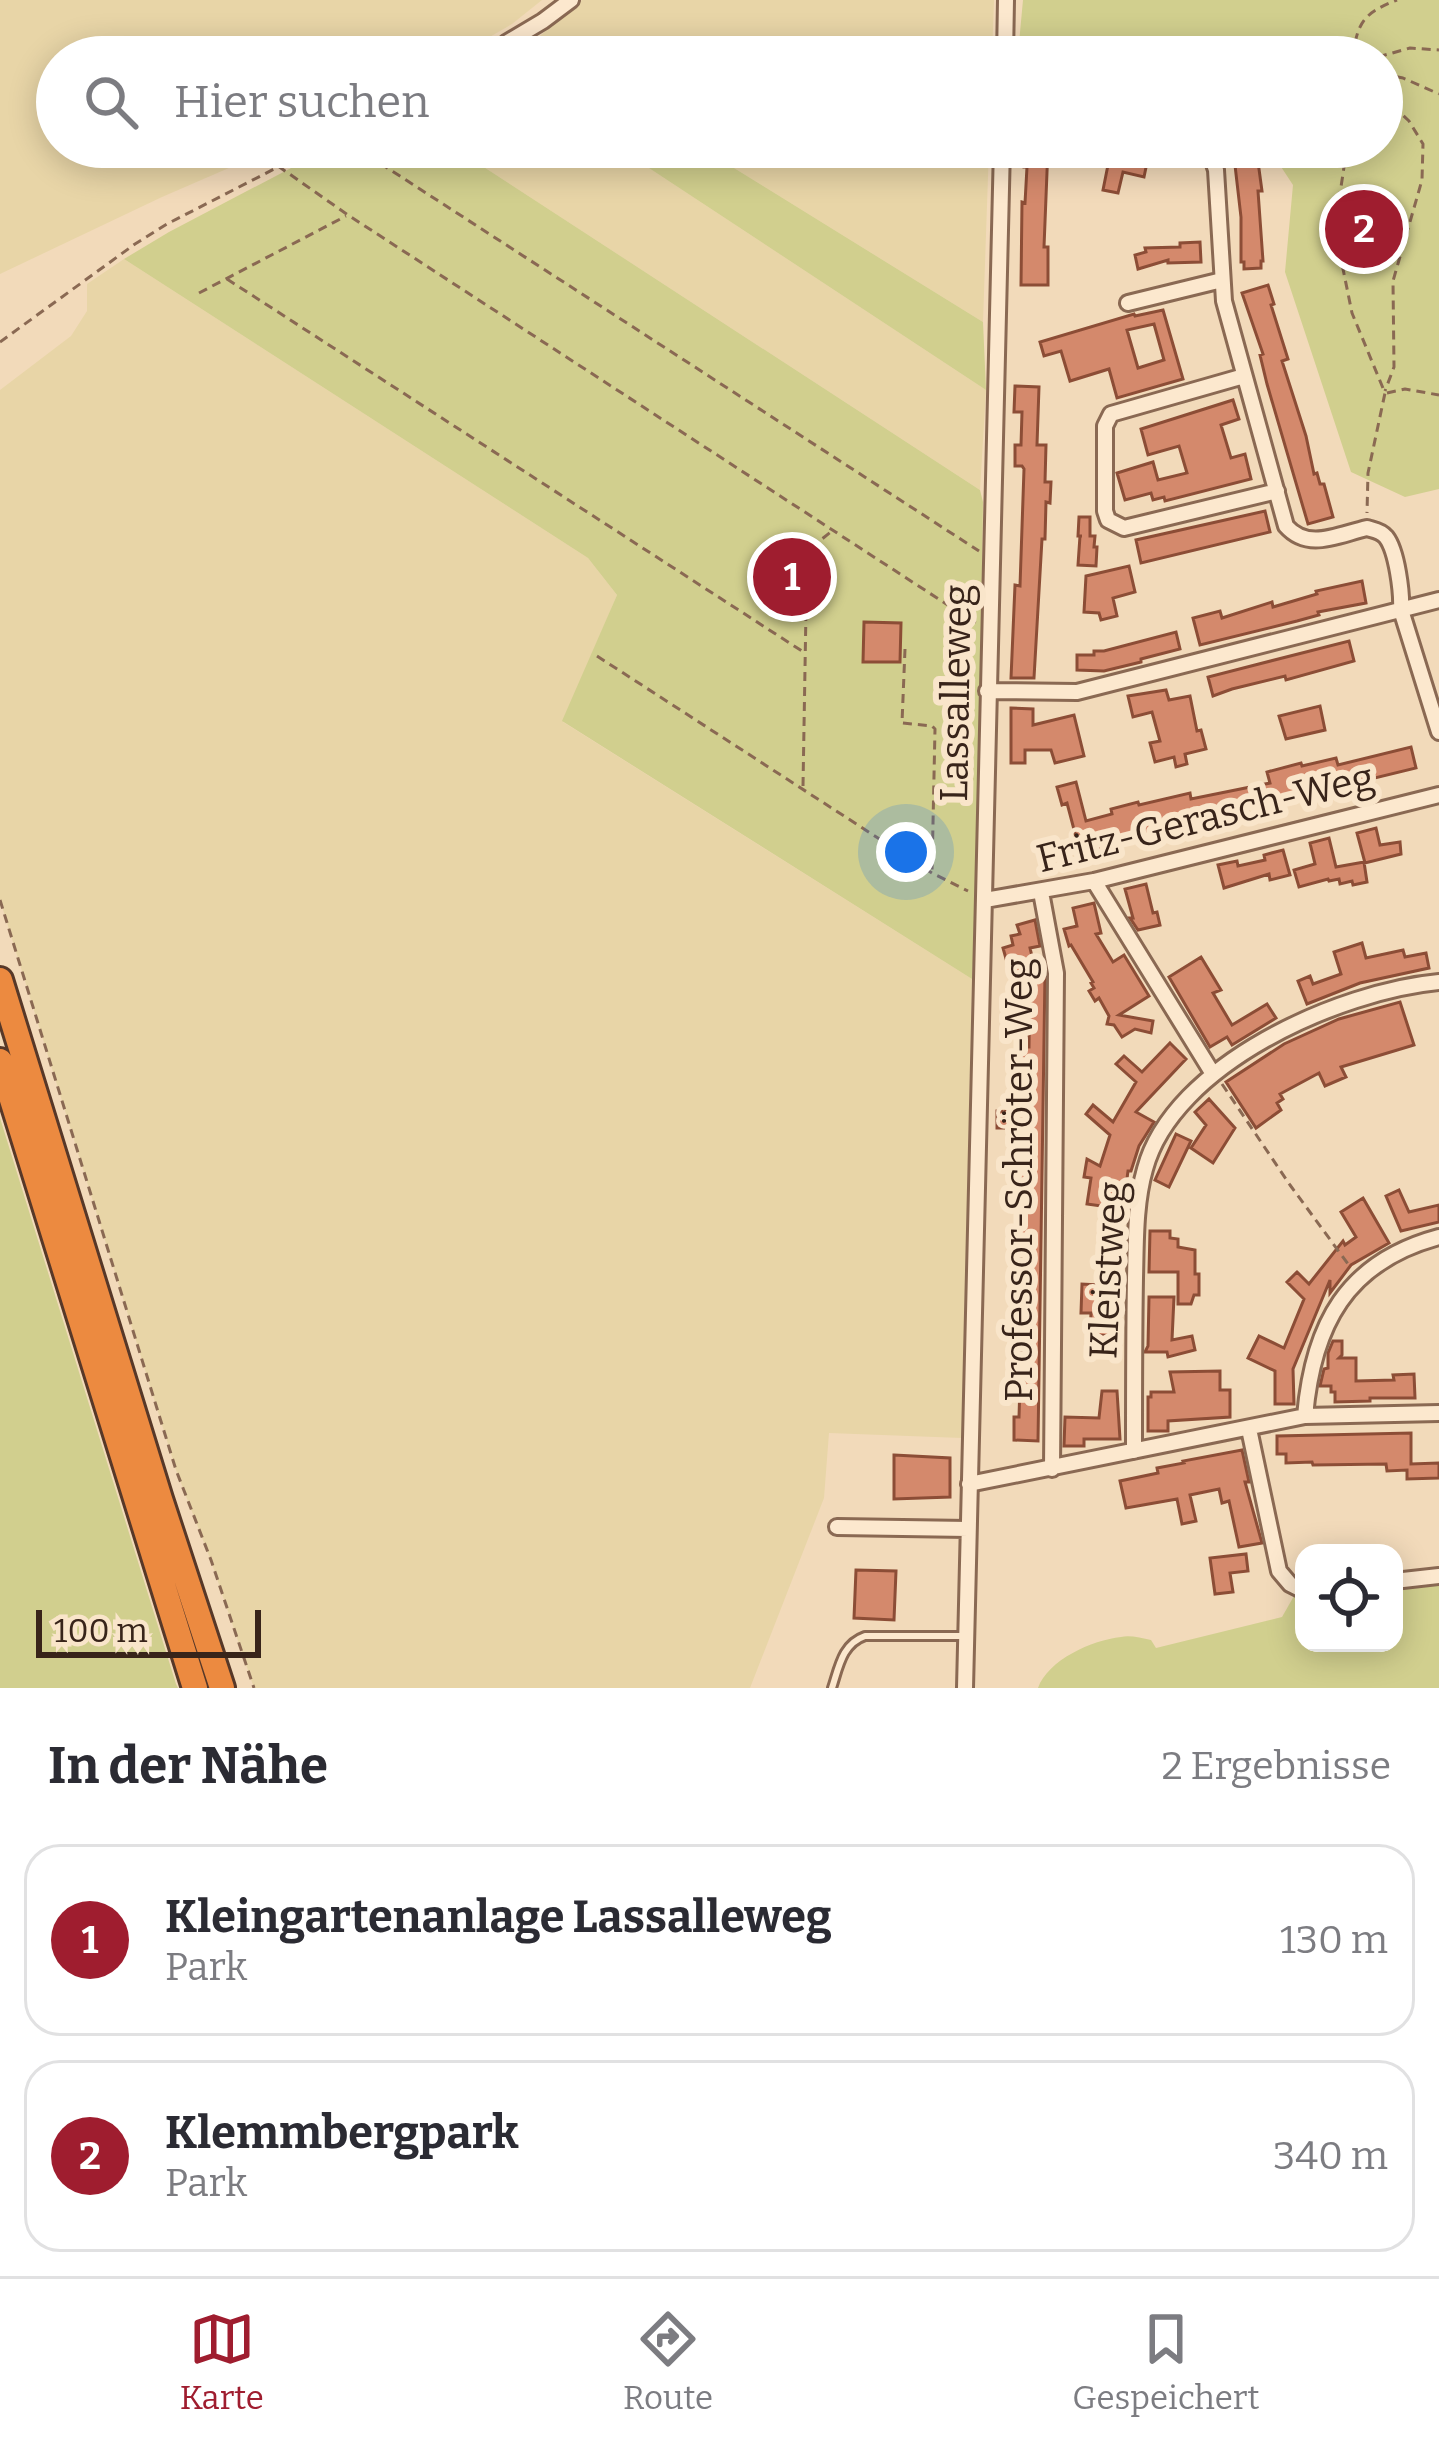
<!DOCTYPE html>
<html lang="de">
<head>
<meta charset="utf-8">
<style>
	body { margin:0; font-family:Bitter,serif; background:#f2f2f3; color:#2b2b33 }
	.controls { position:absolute; right:36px; bottom:36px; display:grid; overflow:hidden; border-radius:24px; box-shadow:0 6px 30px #0003 }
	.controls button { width:108px; height:108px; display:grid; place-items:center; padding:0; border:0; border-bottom:3px solid #e1e1e2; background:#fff; color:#2b2b33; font:60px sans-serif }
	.scale { position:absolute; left:36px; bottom:30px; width:225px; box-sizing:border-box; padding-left:12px; border:6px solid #38241a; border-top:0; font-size:33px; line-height:42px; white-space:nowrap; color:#38241a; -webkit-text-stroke:9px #f9e5ca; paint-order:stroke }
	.you { position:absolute; left:906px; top:852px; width:42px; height:42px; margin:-30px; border:9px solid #fff; border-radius:50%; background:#1a73e8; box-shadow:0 0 0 18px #1a73e833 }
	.badge { display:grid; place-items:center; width:78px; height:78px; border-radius:50%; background:#9f1d2f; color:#fff; font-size:39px; font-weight:700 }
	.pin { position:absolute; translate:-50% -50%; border:6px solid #fff; box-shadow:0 3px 12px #0006 }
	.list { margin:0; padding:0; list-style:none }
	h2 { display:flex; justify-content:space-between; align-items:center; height:156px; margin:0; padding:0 48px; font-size:51px }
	h2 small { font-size:39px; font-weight:400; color:#7c7c81 }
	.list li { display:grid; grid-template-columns:78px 1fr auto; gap:36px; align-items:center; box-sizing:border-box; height:192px; margin:0 24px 24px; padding:0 24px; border:3px solid #e1e1e2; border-radius:36px }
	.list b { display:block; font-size:45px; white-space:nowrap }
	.list p { margin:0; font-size:39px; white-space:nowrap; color:#7c7c81 }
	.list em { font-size:39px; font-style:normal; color:#7c7c81 }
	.icon { flex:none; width:66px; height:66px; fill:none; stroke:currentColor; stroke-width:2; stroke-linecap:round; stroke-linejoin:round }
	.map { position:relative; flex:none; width:1439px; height:1688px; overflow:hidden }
	.search { position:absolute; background:#fff; box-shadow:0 6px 30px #0003; left:36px; right:36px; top:36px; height:132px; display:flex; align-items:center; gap:30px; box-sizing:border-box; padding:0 42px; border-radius:66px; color:#7c7c81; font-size:45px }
	.sheet { height:588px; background:#fff }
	nav { display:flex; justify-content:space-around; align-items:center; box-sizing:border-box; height:168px; border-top:3px solid #e1e1e2; background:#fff; font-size:33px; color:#7c7c81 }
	nav a { display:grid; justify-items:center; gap:6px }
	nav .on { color:#9f1d2f }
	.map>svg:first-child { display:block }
</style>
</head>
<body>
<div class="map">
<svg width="1439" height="1688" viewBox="0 0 1439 1688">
	<rect width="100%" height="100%" fill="#f2daba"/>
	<path fill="#e8d5a7" d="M0 0H542L512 24 455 57H57V147H277L162 197 0 274Z
		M582 0H994L992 57H560L534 41Z
		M453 147H617L986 390 980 490Z
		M700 147H989L983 322Z
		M124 259 588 558 617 595 563 722 972 979 962 1438 829 1433 824 1498 750 1688H254L211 1561 176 1470 0 900V390L71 336 87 311V284Z"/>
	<path fill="#d1cf8e" d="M1023 0H1439V489L1405 497 1351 472 1285 272 1293 185 1268 147H1382V57H1059L1018 54Z
		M331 147H453L980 490 983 502 977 900 972 979 562 721 617 595 588 558 124 259 169 232Z
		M617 147H700L983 322 986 390Z
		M0 1118 176 1684 178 1688H0Z
		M1439 1581V1688H1038C1048 1660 1092 1640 1121 1637 1130 1635 1141 1638 1151 1640L1156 1648 1282 1617 1294 1596H1304V1643H1394V1586Z"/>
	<path fill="#d4896c" stroke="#8c4d36" stroke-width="3" fill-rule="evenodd" d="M1024 147H1048L1044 247H1048V285H1021L1022 202 1025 203 1027 167H1024Z
		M1079 147H1122L1149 153 1144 177 1123 172 1118 193 1103 190 1108 165 1076 158Z
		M1256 147 1262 191H1258L1263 261H1261V268L1244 269V262H1241V217L1233 148Z
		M1200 242 1201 262 1168 263V260L1138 269 1135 255 1146 252 1145 248 1180 247V243Z
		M1268 285 1274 304 1271 305 1288 359 1282 361 1306 436 1314 474 1317 473 1320 484H1324L1333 517 1308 524 1267 384 1260 355 1263 354 1242 293Z
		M1163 310 1183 379 1117 398 1109 369 1070 381 1061 351 1044 356 1040 342 1134 314 1135 316ZM1154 324 1164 360 1138 368 1127 330Z
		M1015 386 1039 387 1037 445H1046L1045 482H1051L1050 503 1046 502 1045 539H1042L1034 678H1011L1015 585 1020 586 1024 469 1022 466H1015V445H1021L1022 412H1014Z
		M1233 400 1239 419 1221 425 1231 458 1245 454 1251 479 1165 501 1164 497 1153 500 1151 493 1125 500 1117 473 1153 462 1158 480 1187 473 1179 446 1148 455 1141 429Z
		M1265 511 1270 532 1141 563 1136 540Z
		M1079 517H1090V536H1095L1094 547H1097L1096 566 1078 565 1080 536H1082H1078Z
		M1129 566 1135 592 1113 598 1117 616 1101 620 1099 613 1084 612 1086 576Z
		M1362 581 1366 603 1318 612 1319 615 1297 621 1200 645 1193 618 1220 611 1222 618 1272 602 1273 607 1317 594 1316 591Z
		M864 622 901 623 900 662H863Z
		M1176 632 1180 649 1141 659V662L1104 671 1077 670V655H1094V651H1104Z
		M1349 641 1354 661 1286 680 1285 676 1232 689 1213 696 1208 677Z
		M1166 690 1169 700 1190 696 1197 731 1201 730 1206 749 1185 754 1187 764 1176 767 1174 757 1155 762 1150 743 1160 741 1152 712 1133 717 1128 696Z
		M1320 706 1325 730 1286 739 1279 716Z
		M1011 708 1033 709V725L1074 715 1084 756 1055 763 1051 750H1025V763H1011Z
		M1411 747 1416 768 1227 814 1085 853 1077 841 1067 803 1062 805 1057 787 1076 782 1086 821 1112 814 1111 809 1138 802 1139 805 1190 793 1191 799 1270 783 1267 772 1301 763 1302 766 1336 758 1338 765Z
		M1376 828 1380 845 1400 842 1401 854 1365 863 1357 833Z
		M1329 838 1336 867 1364 862 1367 882 1353 885 1352 881 1340 884 1339 879 1329 881 1328 879 1299 887 1294 870 1315 864 1310 843Z
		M1283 850 1290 875 1270 880 1269 874 1224 888 1218 865 1237 861 1238 866 1265 860 1264 855Z
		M1146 884 1153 913 1157 912 1160 925 1138 930 1130 918H1133L1125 889Z
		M1094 903 1101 933 1096 934 1113 962 1124 955 1149 996 1119 1015 1153 1021 1151 1033 1135 1029 1122 1037 1114 1025 1107 1024 1109 1016 1099 998 1095 1001 1089 991 1094 988 1091 983 1093 982 1071 945 1069 946 1064 929 1077 926 1073 908Z
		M1035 920 1040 946 1030 948 1036 973H1010L1003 948 1013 945 1011 936 1020 934 1017 925Z
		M1362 943 1366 958 1403 950 1405 957 1426 953 1429 968 1360 983 1307 1004 1298 981 1310 976 1313 984 1341 974 1334 952Z
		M1201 957 1221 990 1213 993 1232 1025 1267 1004 1276 1018 1232 1045 1227 1037 1210 1047 1169 977Z
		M1030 973 1045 974 1038 1441 1014 1440V1417H1019L1020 1384H1012L1013 1357H1021L1022 1318H1015L1016 1293 1018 1283H1023V1258H1014L1015 1229H1024L1026 1195H1018L1016 1128H997V1111L1016 1112V1106H1026V1098H1030V1073L1020 1072V1047H1029Z
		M1400 1002 1414 1045 1341 1067 1346 1077 1325 1086 1319 1073 1280 1094 1283 1099 1277 1103 1281 1110 1256 1128 1226 1082 1284 1044 1339 1019Z
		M1170 1043 1186 1059 1136 1112 1154 1122 1139 1146 1131 1171H1128L1123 1209 1087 1204 1091 1178 1084 1177 1087 1159 1100 1166 1110 1135 1086 1114 1093 1105 1113 1122 1136 1082 1116 1064 1124 1056 1142 1072Z
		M1209 1099 1235 1128 1213 1163 1191 1148 1206 1125 1195 1112Z
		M1176 1134 1191 1141 1169 1187 1155 1180Z
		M1399 1190 1409 1212 1439 1205V1222L1401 1231 1386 1196Z
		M1363 1198 1389 1243 1351 1265 1330 1293V1280L1293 1369 1294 1404H1275V1371L1248 1358 1259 1336 1284 1348 1304 1299 1287 1282 1297 1272 1309 1284 1343 1241 1345 1245 1356 1237 1341 1212Z
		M1150 1231H1170V1238L1178 1239V1247L1195 1250V1274H1199V1295H1194L1191 1304H1178V1272H1149Z
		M1101 1274 1123 1275 1120 1336 1090 1335 1091 1313H1081L1082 1284 1100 1285Z
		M1149 1297H1174L1172 1340 1192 1336 1195 1350 1168 1357 1167 1352H1145L1148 1346Z
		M1333 1341H1342V1355L1339 1358H1356V1381L1394 1380 1393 1375 1414 1374 1415 1398H1370V1401L1335 1402V1392H1331V1386H1320L1324 1369 1328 1368V1353Z
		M1220 1371V1390H1230V1417L1168 1421V1431H1148V1397H1151V1392H1174L1170 1372Z
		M1102 1391H1117L1120 1439H1084V1446H1064L1065 1417 1099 1418Z
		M1411 1433V1464L1439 1463V1478L1407 1479V1470L1387 1471 1386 1464 1313 1465 1312 1462 1286 1463V1454H1277V1436Z
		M1242 1450 1249 1482H1245L1262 1543 1239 1547 1229 1501 1222 1503 1219 1489 1190 1495 1196 1521 1182 1524 1177 1499 1126 1508 1120 1481 1158 1473 1157 1468 1184 1463 1183 1461Z
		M894 1455 950 1458V1497L894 1499Z
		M1246 1554 1248 1571 1230 1573 1233 1592 1215 1594 1210 1558Z
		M856 1570 896 1571 894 1620 854 1618Z"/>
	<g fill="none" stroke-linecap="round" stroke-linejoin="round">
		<g stroke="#8a6953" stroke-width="12">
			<path id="lane" d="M832 1688C839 1667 842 1644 865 1636H963"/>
		</g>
		<g stroke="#8a6953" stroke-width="20">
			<path id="street" d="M506 43 543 21 571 0
				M1005 57 1006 0
				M1208 147 1216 170 1224 301 1286 526C1308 551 1337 535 1367 528 1373 530 1380 530 1386 537 1397 551 1402 593 1401 610L1439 732
				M1128 303 1222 280
				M1244 376 1111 414 1105 426V511L1108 520 1124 528 1277 491
				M987 691 1077 692 1439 600
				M1094 881 1213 1074
				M1041 892 1056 973 1052 1469
				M985 900 1094 881 1439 795
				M1305 1416C1313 1325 1346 1262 1439 1237
				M1249 1429 1279 1571 1290 1584 1304 1591
				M1134 1451C1134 1393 1134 1336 1135 1278 1136 1242 1135 1204 1145 1169 1173 1064 1340 991 1439 982
				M969 1484 1305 1416 1439 1413
				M837 1527 968 1529
				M1394 1581 1439 1576
				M965 1688 1002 147"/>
		</g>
		<g stroke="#573828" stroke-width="30">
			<path id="highway" d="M0 980 160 1499 222 1688
				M0 1061 195 1688"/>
		</g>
		<path stroke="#8a6953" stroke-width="3" stroke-dasharray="9 6" stroke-linecap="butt" d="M1353 57C1357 22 1364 13 1397 0
			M1378 57 1410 48 1439 50
			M1382 74 1403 78 1439 94
			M1382 95 1409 121 1423 144 1422 180 1393 281 1394 367 1385 391
			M355 147 979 551
			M1347 147 1338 207 1342 264 1352 313 1385 393 1368 473 1367 513
			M278 166 348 215 977 624
			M227 279 805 653
			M199 293 346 216
			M0 342 135 244 167 224 317 147
			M1387 393 1405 389 1439 395
			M905 649 902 723 932 726 935 729 932 871
			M597 656 932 873 968 891
			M803 786 807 551 832 531
			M0 900 176 1470 211 1560 254 1688
			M1222 1084 1290 1185 1351 1268"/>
		<use href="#lane" stroke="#fce8ce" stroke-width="6"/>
		<use href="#street" stroke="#fce8ce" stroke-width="14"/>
		<use href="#highway" stroke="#ec8a40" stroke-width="24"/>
	</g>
	<g text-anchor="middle" stroke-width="12" stroke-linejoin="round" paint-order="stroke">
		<g font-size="39" fill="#38241a" stroke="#f9e5ca">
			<text transform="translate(955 693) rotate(-89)" y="14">Lassalleweg</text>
			<text transform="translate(1205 817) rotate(-14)" y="14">Fritz-Gerasch-Weg</text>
			<text transform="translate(1018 1180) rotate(-90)" y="14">Professor-Schröter-Weg</text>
			<text transform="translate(1107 1270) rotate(-87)" y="14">Kleistweg</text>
		</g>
	</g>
</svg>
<div class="controls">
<button><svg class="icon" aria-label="locate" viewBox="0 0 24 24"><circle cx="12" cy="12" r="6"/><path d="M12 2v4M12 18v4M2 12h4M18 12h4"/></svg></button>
</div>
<div class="scale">100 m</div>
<div class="you"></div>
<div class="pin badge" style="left:792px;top:577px">1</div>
<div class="pin badge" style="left:1364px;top:229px">2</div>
<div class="search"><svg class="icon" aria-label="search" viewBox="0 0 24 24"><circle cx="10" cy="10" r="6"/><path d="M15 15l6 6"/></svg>Hier suchen</div>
</div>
<section class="sheet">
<h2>In der Nähe<small>2 Ergebnisse</small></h2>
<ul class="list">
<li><span class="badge">1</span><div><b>Kleingartenanlage Lassalleweg</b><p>Park</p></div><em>130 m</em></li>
<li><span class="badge">2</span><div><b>Klemmbergpark</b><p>Park</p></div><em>340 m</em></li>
</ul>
</section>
<nav>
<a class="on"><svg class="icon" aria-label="map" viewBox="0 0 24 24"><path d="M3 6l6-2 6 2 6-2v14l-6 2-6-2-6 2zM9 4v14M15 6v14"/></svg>Karte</a>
<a><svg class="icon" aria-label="directions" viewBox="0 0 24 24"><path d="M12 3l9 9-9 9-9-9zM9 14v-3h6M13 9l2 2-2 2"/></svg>Route</a>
<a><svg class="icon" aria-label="saved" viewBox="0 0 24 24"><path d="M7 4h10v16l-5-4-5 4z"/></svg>Gespeichert</a>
</nav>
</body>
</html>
